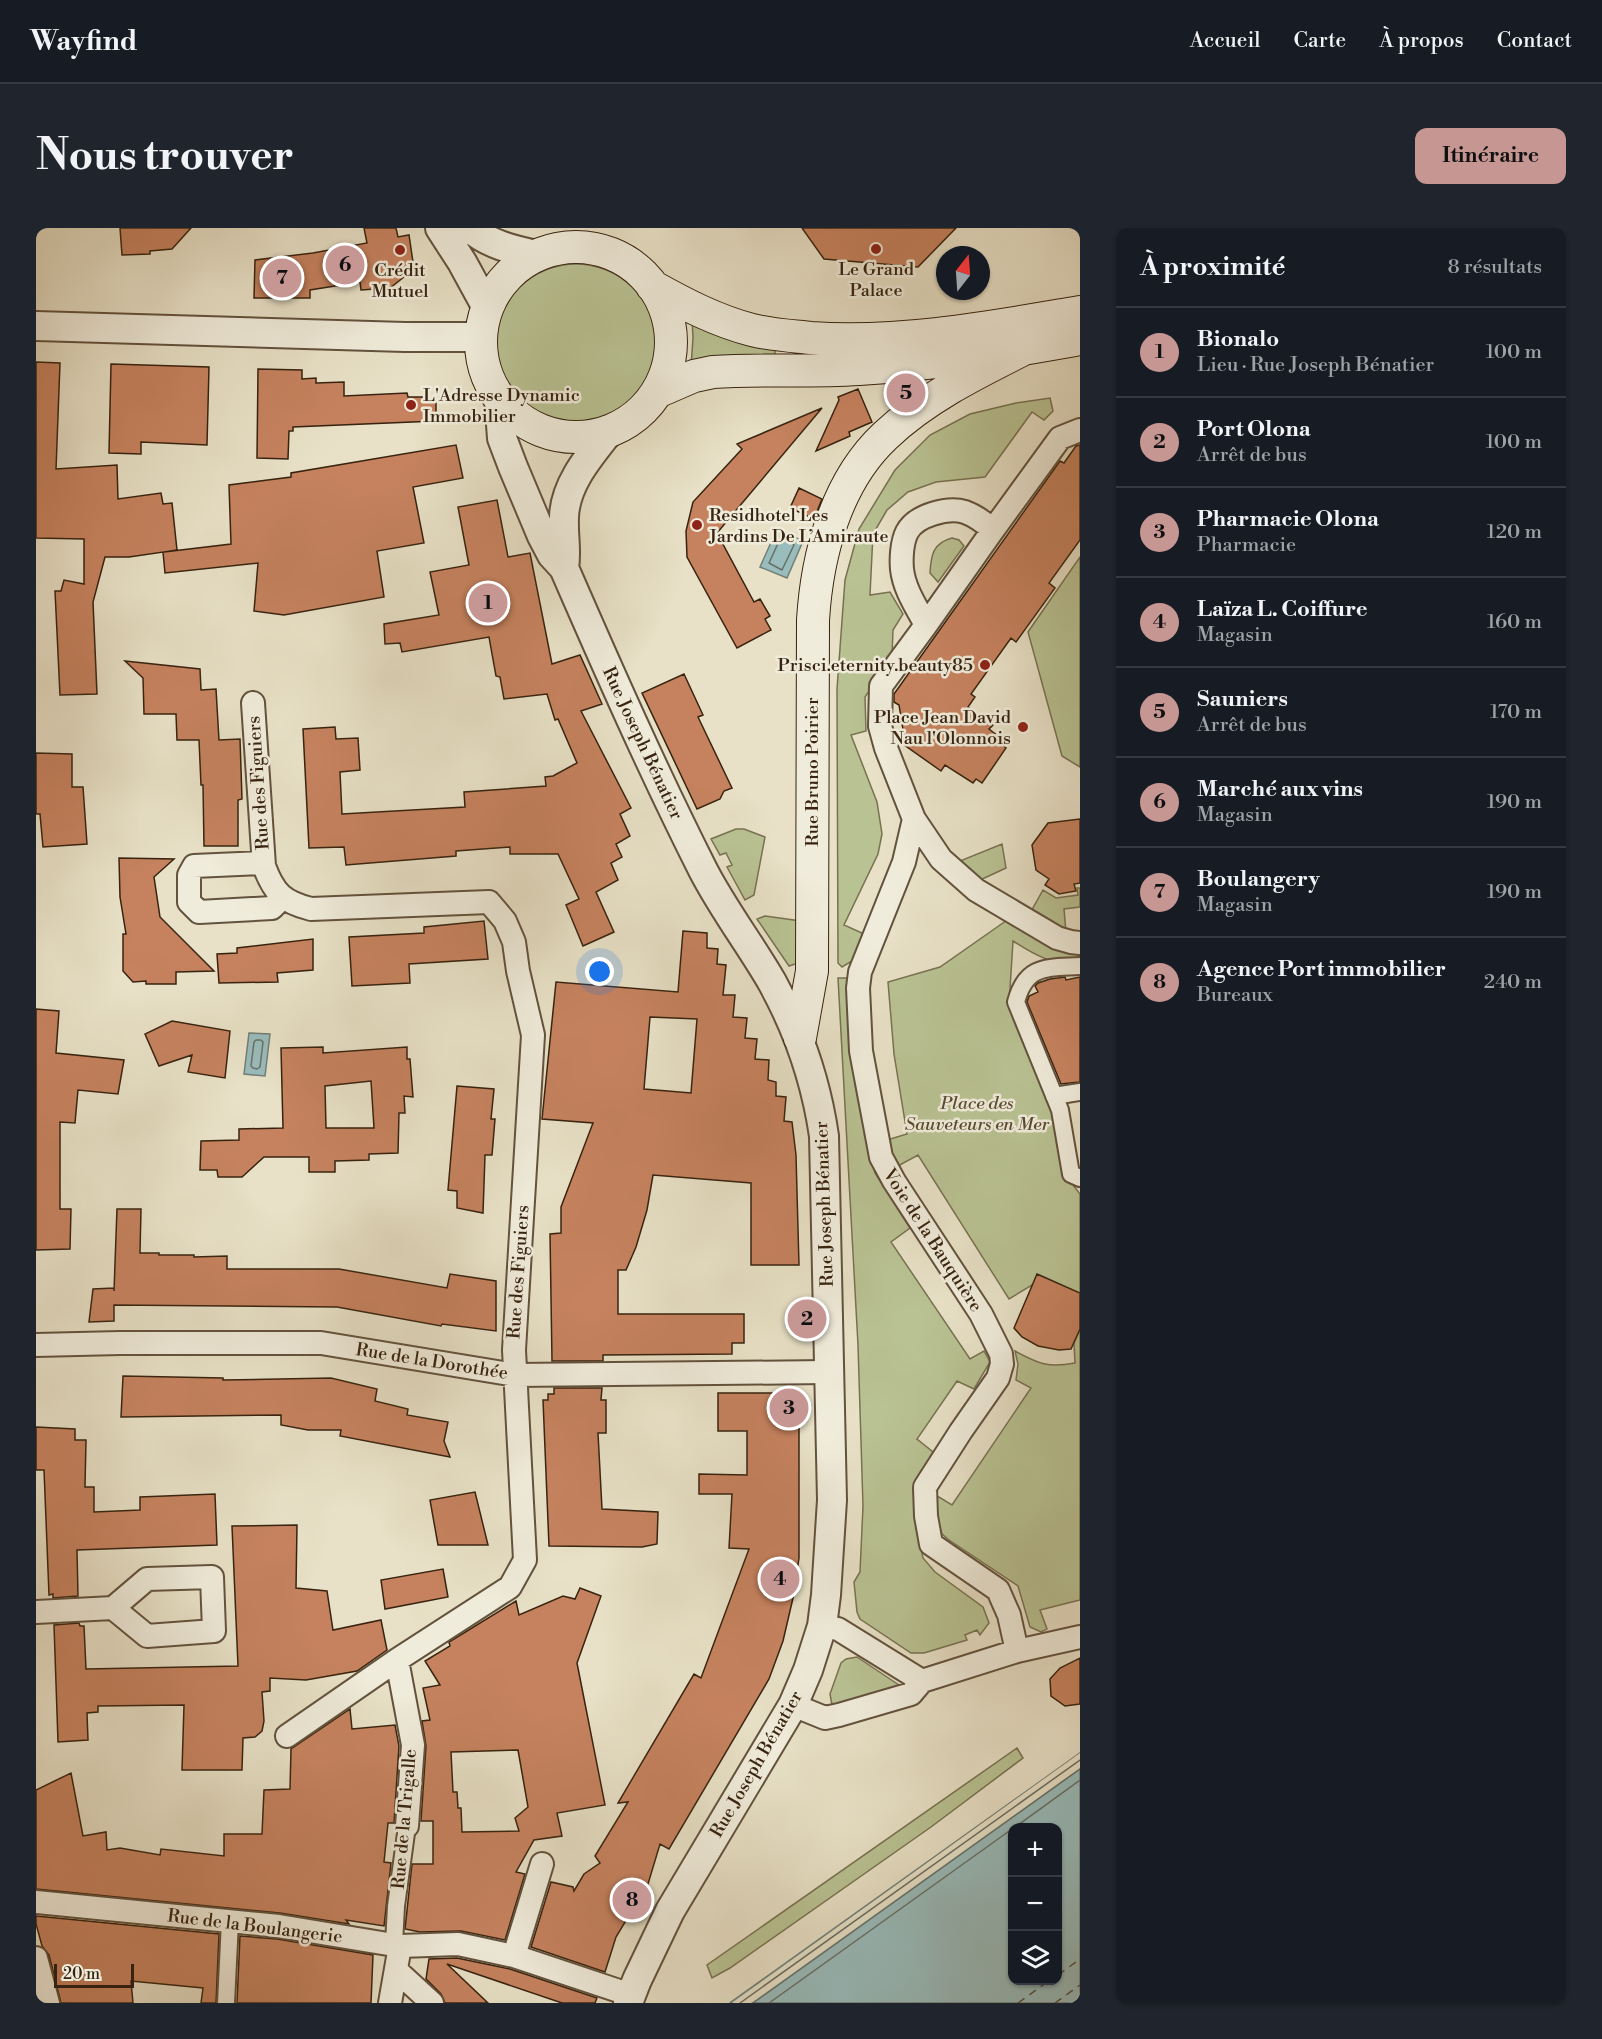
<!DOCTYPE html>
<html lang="fr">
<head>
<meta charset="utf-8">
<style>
	body { margin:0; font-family:"Libre Bodoni",serif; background:#20242c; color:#f1f3f6 }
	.controls { position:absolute; right:18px; bottom:18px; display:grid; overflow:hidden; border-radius:12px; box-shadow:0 2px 4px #0004 }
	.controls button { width:54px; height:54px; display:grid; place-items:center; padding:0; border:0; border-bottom:2px solid #363941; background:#171b24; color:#f1f3f6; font:30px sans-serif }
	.compass { position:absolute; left:900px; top:18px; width:54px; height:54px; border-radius:50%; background:#171b24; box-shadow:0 2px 4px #0004; rotate:17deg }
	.scale { position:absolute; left:18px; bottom:15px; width:80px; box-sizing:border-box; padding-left:6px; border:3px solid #37230f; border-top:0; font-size:16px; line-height:21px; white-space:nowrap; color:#37230f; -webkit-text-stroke:4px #f0ecdb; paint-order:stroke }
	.you { position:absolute; left:564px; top:744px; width:21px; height:21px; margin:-15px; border:4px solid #fff; border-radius:50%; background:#1a73e8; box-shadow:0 0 0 9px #1a73e833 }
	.badge { display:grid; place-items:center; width:39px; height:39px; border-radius:50%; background:#c59692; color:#111; font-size:20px; font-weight:700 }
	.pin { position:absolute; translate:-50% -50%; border:3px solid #fff; box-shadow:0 2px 6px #0006 }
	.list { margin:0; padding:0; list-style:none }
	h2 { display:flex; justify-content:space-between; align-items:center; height:78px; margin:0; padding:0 24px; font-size:26px }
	h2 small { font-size:20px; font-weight:400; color:#9ea1a6 }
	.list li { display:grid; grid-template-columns:39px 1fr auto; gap:18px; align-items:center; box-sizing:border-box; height:90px; padding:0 24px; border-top:2px solid #363941 }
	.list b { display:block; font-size:22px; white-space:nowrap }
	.list p { margin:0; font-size:20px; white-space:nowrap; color:#9ea1a6 }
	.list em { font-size:20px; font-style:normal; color:#9ea1a6 }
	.icon { flex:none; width:33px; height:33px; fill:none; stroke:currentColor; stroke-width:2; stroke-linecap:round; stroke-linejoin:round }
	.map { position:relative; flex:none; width:1044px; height:1775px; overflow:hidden; border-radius:12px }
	header { display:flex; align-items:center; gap:36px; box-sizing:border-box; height:84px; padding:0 30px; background:#171b24; border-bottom:2px solid #363941 }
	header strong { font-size:28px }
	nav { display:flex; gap:33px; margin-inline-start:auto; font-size:21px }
	.intro { display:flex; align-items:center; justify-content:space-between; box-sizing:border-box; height:144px; padding:0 36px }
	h1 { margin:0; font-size:42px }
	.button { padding:15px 27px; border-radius:12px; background:#c59692; color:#111; font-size:21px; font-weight:700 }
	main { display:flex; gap:36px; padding:0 36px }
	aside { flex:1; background:#171b24; border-radius:12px; box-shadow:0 2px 4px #0004 }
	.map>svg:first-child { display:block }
</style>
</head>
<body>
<header>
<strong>Wayfind</strong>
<nav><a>Accueil</a><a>Carte</a><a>À propos</a><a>Contact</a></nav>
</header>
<div class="intro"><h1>Nous trouver</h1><a class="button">Itinéraire</a></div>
<main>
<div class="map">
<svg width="1044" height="1775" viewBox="0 0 1044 1775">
	<rect width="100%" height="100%" fill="#e8e1c7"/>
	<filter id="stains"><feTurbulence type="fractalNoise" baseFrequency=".00333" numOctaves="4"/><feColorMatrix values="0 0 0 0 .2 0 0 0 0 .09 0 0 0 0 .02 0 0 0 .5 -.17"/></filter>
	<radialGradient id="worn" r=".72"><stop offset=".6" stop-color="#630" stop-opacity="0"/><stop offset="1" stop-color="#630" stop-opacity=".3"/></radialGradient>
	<path fill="#b9c293" stroke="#787251" stroke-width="1.5" d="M460 116a80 80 0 1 1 160 0a80 80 0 1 1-160 0Z
		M656 90 740 114 738 134 655 139 657 110Z
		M1014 170 1017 183 1008 192 996 184 949 249 900 254 872 264 851 282 837 306 834 367 854 364 867 386 857 402 856 429 829 469 830 503 815 507 841 574 846 606 842 626 808 697 828 706 816 733 806 739 802 735 801 461 809 352 823 301 859 242 894 207 934 186 980 175Z
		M916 310 923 312 928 318 902 354 894 345C895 327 897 315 916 310Z
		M1044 329V539L1026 528 992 404Z
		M700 601H708L729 609 718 667 709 672 691 639 696 637 690 625 684 627 675 611Z
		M966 616 970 640 942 653 924 633Z
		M1041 660H1044V679L1028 681 1030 704 993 687 1007 662 1020 670 1042 667Z
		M729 688 765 693V734L753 738 721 691Z
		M974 690 1044 722V735C1019 739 997 726 977 713L973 777 1014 875 1027 944 1044 966V1065L996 1057 973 1071 882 927 862 938 854 926 851 912 871 906 858 826 852 754 904 739Z
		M802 750H812L819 851 839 945 874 1000 855 1014 934 1131 948 1123 954 1134 938 1161 921 1153 881 1211 897 1224 877 1262 883 1311 887 1330 899 1344 947 1379 953 1395 944 1407 941 1402 929 1407 931 1412 888 1425H875L824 1391 821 1384 818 1354 824 1344 827 1278 822 1117Z
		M1044 1101V1372L1004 1382 1011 1401 1005 1404 994 1399 982 1358 913 1312 906 1306 903 1297 898 1266 916 1277 995 1160 980 1152 982 1136 979 1123C1003 1136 1012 1140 1039 1135L1038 1115Z
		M821 1429 863 1457 862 1462 796 1477 794 1466 805 1435 810 1431Z
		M981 1520 987 1530 895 1599 694 1740 676 1750 671 1737Z"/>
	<path fill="#99bcbc" stroke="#727f77" stroke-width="1.5" fill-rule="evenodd" d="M741 301 767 313 751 350 724 339Z
		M213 805 234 806 229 848 208 846Z
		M1044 1525V1775H694L695 1774ZM976 1600H1022V1752H976Z"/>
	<path fill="#e8e1c7" d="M1044 1525V1540L715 1775H696Z"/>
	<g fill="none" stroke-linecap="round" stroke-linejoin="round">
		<path stroke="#687066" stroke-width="1.5" d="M744 311 756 315 758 317 746 342 733 335Z
			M220 812H225L227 814 224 839 221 841 217 840 215 838 218 814Z
			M978 1600 1044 1552
			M704 1775 1044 1532
			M717 1775 1044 1541
			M733 1775 976 1601"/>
		<path stroke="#545143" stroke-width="1.5" stroke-dasharray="8 6" stroke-linecap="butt" d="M1022 1747 1044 1731
			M982 1775 1014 1752
			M1019 1775 1044 1757"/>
	</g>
	<path fill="#c6825f" stroke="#37230f" stroke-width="1.5" fill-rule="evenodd" d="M84 0H155L136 21 114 23V26L86 27Z
		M328 0H360L362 9 373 7 378 41 354 60 325 62 324 54 274 62V70H218L219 32 277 25 331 15Z
		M766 0H920L882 39 788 31Z
		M0 134 24 135 20 241 81 237 82 271 125 265 127 276 136 275 141 322 128 324 195 316 193 257 255 249V245L420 217 427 250 377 259 388 315 341 323 348 369 248 387 218 383 222 335 129 345 127 324 93 329H69L57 374 61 466 24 467 19 363H25L28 352 48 356V311L0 310Z
		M75 136 173 139 171 217 105 214V226L73 225Z
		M222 141 266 142V151L280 150V155L308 154V168L371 165 372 169H390V174H400V193L257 199V203H253L252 231 221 230Z
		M822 161 836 194 813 204 814 208 780 223 803 172 802 169Z
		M786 180 681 305 718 374 724 371 734 388 729 391 735 402 701 420 651 329 650 303 657 274 706 221 701 216Z
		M1044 217V312L1013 355 1019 360 980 414 975 410 935 466 939 469 932 479 957 497 953 501 967 512 965 516 970 520 946 555 940 551 937 555 909 537 905 543 864 514 868 508 863 477 858 474V466L1024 233 1028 235 1040 218Z
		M763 260 786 271 778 291 754 280Z
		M461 272 472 329 494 325 516 436 544 427 566 476 545 483 595 580 584 586 594 608 580 616 586 629 575 635 582 652 560 664 578 704 547 718 530 677 543 671 522 626H474V619L420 623V628L310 637 308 619 273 620 267 501 299 499 300 511 322 510 324 542 304 544 306 586 429 579 428 564 510 558 509 549 517 548 541 535 522 491 519 492 511 466 468 471 464 449 460 448 453 409 366 424 364 415 349 416 348 396 403 387 394 344 433 337 422 279Z
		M89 433 164 441 165 462 180 461 183 512 204 511 206 571 202 572V618H168L167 557H165L163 512H141L140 486H108L107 450Z
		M648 446 667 487 662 489 696 560 688 563 684 571 661 581 606 465Z
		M0 525 36 526V559H47L51 616 7 619 4 586H0Z
		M1044 591V655L1038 656 1040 663 1023 666 1009 657 1013 651 1000 642 996 617 1012 595Z
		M83 630 138 631 118 649 124 689 178 743 140 744V756H110V753L97 754 87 743V706H90L84 669Z
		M448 693 452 731 373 736 374 755 316 758 313 709 388 705V699Z
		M647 703 671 705V720L682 721 681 736 690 737 687 767H699L697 789 711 790 709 810 721 811 719 831 733 832 732 852 740 854V868L750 869 748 893 756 894 760 927 763 1037H715V955L617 947 611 982 600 1019 590 1042H582V1086H708V1115H696V1126L567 1127V1133H516L514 1006 525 1005V979L557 895 506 891 520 754 642 764ZM614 789 661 791 655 865 608 861Z
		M277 711V742L241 745 242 754 183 755 181 726 201 725V720Z
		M1029 749 1030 752 1044 749V854L1025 856 991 774 993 768 1002 764 999 758 1002 755 1014 751Z
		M0 781 23 783 20 825 88 832 82 866 42 862 39 895 24 894V981H35L34 1021 0 1022Z
		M136 793 194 803 189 850 152 844 156 827 123 838 109 806Z
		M287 819V825L371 819V831H374L377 869 368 868 369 885H363L362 925 333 926V932L299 933V944H273V929H228L206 949H182L181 942H164L165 913 203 912V901L247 900 245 820ZM335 853 338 900H290L289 858Z
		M421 858 458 861 455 891H459L456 927H449L447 985 421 980V963L412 962Z
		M81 981H105L104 1025H123V1027H158V1029L191 1028V1041H303L411 1060 414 1046 460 1053V1103L406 1096 405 1098 301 1079 78 1077V1093L53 1094 57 1061 78 1060V1063Z
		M1001 1046 1044 1065V1101L1035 1121 1023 1122 1002 1118 986 1109 978 1100Z
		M87 1148 187 1150V1152L295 1150 341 1161 339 1173 372 1181 371 1187 412 1194 408 1213 414 1229 304 1208 305 1202H272L245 1197V1187L85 1189Z
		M518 1160H566L565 1172H570V1205H562L566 1281 622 1284 621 1316 606 1319 513 1318 507 1172H512V1166H518Z
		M682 1165H753L763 1174V1330L757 1370 747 1413 733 1451 633 1621 624 1616 612 1656 580 1709 569 1744 495 1719 515 1654 537 1659 538 1663 548 1646 564 1635 559 1628 592 1574 582 1575 658 1446 665 1450 713 1321 693 1320 696 1266H663V1246L711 1247V1203H682Z
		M0 1199 39 1201V1212H50L49 1259H58V1284L104 1282V1269L179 1266 181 1317 41 1322 42 1368 17 1370V1366L13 1367 8 1242H0Z
		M439 1264 452 1317H402L394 1272Z
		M261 1297 260 1360 291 1363 297 1402 345 1392 351 1422 321 1443 270 1452 234 1450V1463L226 1464 228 1493 226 1503 219 1509 207 1510 206 1542H146L148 1477 62 1478V1484L51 1485 52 1512 22 1514 18 1397 43 1395 44 1398H48L50 1441 202 1438 196 1298Z
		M407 1341 412 1369 349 1381 345 1352Z
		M544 1360 565 1368 541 1435 569 1577 521 1585 526 1608 498 1612 480 1644 489 1646 469 1712 425 1703 384 1704 369 1701 376 1636H397V1593H385L390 1518 386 1493 394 1492 387 1460 404 1457 389 1433 414 1418 413 1414 480 1373 483 1387 527 1368 539 1371ZM482 1522 492 1579 479 1590 483 1603 426 1604 425 1580H422L421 1564H417L415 1524Z
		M1044 1430V1476L1029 1478 1015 1468 1014 1451 1024 1440Z
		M314 1481 316 1501 359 1497 363 1518 358 1595H352L348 1634 355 1635 348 1698 310 1692 313 1696 244 1685 0 1661V1562L35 1545 47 1608 70 1604 71 1622 84 1620 124 1627 125 1621 188 1628V1606H226L228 1562 254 1561 255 1521Z
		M0 1688 183 1706 180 1775H165L167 1760 95 1753 97 1775H25L13 1727 6 1718 0 1696Z
		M204 1708 241 1711 337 1727 335 1775H201Z
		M421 1730 474 1741 561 1770 559 1775H526L411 1736 452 1775H409L405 1766 390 1751 393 1731Z"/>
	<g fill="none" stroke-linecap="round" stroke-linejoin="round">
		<g stroke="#63523d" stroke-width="20">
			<path id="pedestrian" d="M1044 738C1011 740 990 736 980 774L1024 882 1035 946 1044 950
				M1018 868 1044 864
				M358 1716 360 1678 371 1598
				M190 1775 194 1693"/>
		</g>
		<g stroke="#63523d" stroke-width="26">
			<path id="minor" d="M1044 202 1024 210 957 302C949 295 940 288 929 284 912 279 880 287 871 304 866 314 865 330 866 341 868 361 881 380 890 397L845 458 844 498 850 520 878 591 905 631 940 662 1021 710 1035 714 1044 715
				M890 397 957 302
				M217 475 228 638C238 665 247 674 275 681L453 674 469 693 478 714 482 743 497 807 478 1122 489 1332 474 1359 361 1432 251 1508
				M878 591 868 634 824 744 822 760 825 823 845 929 858 953 945 1086 965 1126 966 1136 962 1150 925 1203 889 1259 890 1288 895 1316 962 1362 973 1387 981 1423
				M227 635 158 638 153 647V674L163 684 236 680 246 670
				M0 1117 84 1115H285L479 1147 792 1144
				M0 1384 77 1380 111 1351 176 1349 178 1403 111 1408 77 1380
				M786 1398 802 1401 886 1453
				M361 1432 377 1517 371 1598
				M757 1477 789 1490 803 1487 875 1466 886 1453 981 1423 1044 1409
				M0 1674 243 1698 364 1718 422 1716 478 1728 595 1767
				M478 1728 506 1636
				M0 1730 12 1775
				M360 1742 396 1775
				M354 1775 364 1718"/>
		</g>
		<g stroke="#63523d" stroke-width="32">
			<path id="tertiary" d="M404 0 426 34 450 78
				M434 0C452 16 477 22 500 27
				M0 98 369 109H445
				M463 169 466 210 477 239 506 308 516 327 528 340C572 441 617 543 667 642 687 681 714 716 736 754 763 803 780 853 788 908L796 1272 790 1367 786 1398 772 1442 757 1477 634 1683 601 1752 592 1775
				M528 340C531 322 527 308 528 289 529 257 552 230 571 206"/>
		</g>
		<g stroke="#37230f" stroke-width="34">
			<path id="secondary" d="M445 114a95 95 0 1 1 190 0a95 95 0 1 1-190 0Z
				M616 58C648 76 681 93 716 102 736 107 756 108 775 110 866 116 955 99 1044 84
				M621 164 658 148 677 144C725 141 774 144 823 141 898 137 970 124 1044 111
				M764 810 776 743 777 392C781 327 800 254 849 208 889 170 940 145 988 121"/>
		</g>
		<use href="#pedestrian" stroke="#f0ecdb" stroke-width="16"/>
		<use href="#minor" stroke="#f0ecdb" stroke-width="22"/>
		<use href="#tertiary" stroke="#f0ecdb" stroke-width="28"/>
		<use href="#secondary" stroke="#f0ecdb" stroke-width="32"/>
	</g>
	<g fill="#8f2418" stroke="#f0ecdb" stroke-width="2">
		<circle cx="840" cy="21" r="6"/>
		<circle cx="364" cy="22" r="6"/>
		<circle cx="375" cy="177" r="6"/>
		<circle cx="661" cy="297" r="6"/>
		<circle cx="949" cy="437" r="6"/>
		<circle cx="987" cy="499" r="6"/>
	</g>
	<g text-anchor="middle" stroke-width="5" stroke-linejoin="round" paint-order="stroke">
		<g font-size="18" fill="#37230f" stroke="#f0ecdb">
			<text x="840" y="47">Le Grand<tspan x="840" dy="21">Palace</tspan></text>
			<text x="364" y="48">Crédit<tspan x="364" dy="21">Mutuel</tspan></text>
			<text x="387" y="173" text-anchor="start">L'Adresse Dynamic<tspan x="387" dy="21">Immobilier</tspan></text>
			<text x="673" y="293" text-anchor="start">Residhotel Les<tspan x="673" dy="21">Jardins De L’Amiraute</tspan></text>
			<text x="937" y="443" text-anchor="end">Prisci.eternity.beauty85</text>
			<text x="975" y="495" text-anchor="end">Place Jean David<tspan x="975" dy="21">Nau l'Olonnois</tspan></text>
		</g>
		<g font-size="18" fill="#37230f" stroke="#f0ecdb">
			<text transform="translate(607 515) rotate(65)" y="6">Rue Joseph Bénatier</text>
			<text transform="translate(776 544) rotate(-90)" y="6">Rue Bruno Poirier</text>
			<text transform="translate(222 555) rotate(-94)" y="6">Rue des Figuiers</text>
			<text transform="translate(788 976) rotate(-92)" y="6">Rue Joseph Bénatier</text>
			<text transform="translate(897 1012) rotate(57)" y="6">Voie de la Bauquière</text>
			<text transform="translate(482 1044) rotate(-86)" y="6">Rue des Figuiers</text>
			<text transform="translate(396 1133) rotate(9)" y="6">Rue de la Dorothée</text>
			<text transform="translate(720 1536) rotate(-60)" y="6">Rue Joseph Bénatier</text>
			<text transform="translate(368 1591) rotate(-85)" y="6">Rue de la Trigalle</text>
			<text transform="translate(219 1698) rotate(7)" y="6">Rue de la Boulangerie</text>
		</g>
		<g font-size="18" font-style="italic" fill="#584b30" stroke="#f0ecdb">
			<text x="941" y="881">Place des<tspan x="941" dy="21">Sauveteurs en Mer</tspan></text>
		</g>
	</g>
	<rect width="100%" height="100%" filter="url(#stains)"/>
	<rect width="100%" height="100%" fill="url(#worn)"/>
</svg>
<div class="controls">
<button>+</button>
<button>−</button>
<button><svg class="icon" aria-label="layers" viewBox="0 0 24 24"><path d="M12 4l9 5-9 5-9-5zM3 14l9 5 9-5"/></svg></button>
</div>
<svg class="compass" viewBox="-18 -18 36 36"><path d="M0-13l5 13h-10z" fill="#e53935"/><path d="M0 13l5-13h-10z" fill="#9ea1a6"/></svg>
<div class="scale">20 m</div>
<div class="you"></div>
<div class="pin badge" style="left:452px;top:375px">1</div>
<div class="pin badge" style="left:771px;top:1091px">2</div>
<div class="pin badge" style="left:753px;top:1180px">3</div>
<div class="pin badge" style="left:744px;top:1351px">4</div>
<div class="pin badge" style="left:870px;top:165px">5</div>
<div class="pin badge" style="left:309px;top:37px">6</div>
<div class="pin badge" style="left:246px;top:50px">7</div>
<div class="pin badge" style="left:596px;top:1672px">8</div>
</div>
<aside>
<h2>À proximité<small>8 résultats</small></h2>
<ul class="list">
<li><span class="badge">1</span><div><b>Bionalo</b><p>Lieu · Rue Joseph Bénatier</p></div><em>100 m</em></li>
<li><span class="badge">2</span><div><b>Port Olona</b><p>Arrêt de bus</p></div><em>100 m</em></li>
<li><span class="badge">3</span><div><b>Pharmacie Olona</b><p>Pharmacie</p></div><em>120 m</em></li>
<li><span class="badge">4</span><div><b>Laïza L. Coiffure</b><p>Magasin</p></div><em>160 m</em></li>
<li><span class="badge">5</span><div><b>Sauniers</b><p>Arrêt de bus</p></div><em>170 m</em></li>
<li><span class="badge">6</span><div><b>Marché aux vins</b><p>Magasin</p></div><em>190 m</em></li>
<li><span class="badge">7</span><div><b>Boulangery</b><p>Magasin</p></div><em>190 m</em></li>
<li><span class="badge">8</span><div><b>Agence Port immobilier</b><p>Bureaux</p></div><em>240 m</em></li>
</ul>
</aside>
</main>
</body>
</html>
